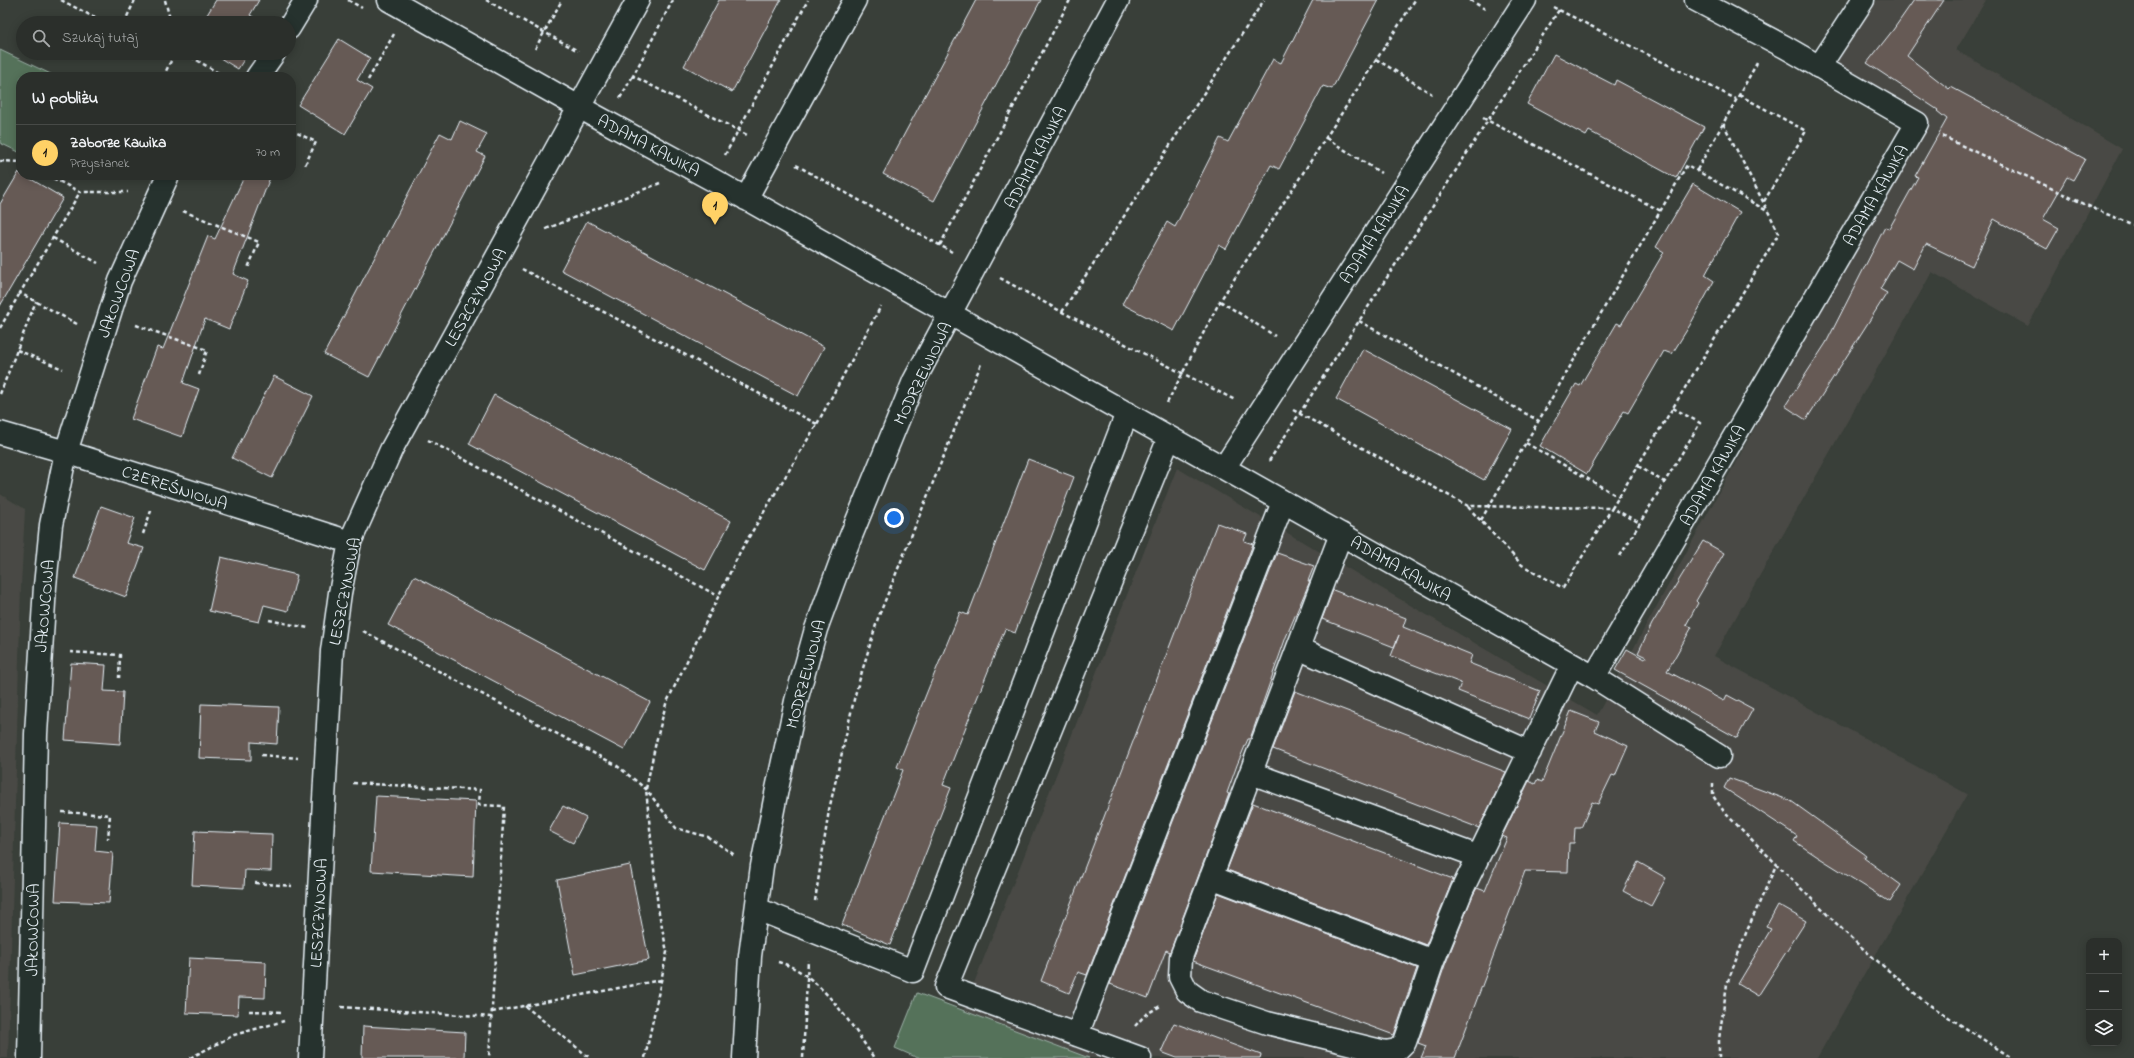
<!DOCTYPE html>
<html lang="pl">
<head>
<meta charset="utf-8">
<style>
	body { margin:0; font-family:"Indie Flower",sans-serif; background:#333733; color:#f1f3f6 }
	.controls { position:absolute; right:12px; bottom:12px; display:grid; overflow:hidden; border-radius:8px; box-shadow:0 2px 10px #0003 }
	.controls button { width:36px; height:36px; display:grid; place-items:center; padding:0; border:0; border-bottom:1px solid #474a47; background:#2b2f2b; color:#f1f3f6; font:20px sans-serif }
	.you { position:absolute; left:894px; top:518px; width:14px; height:14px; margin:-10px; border:3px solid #fff; border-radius:50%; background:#1a73e8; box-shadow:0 0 0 6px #1a73e833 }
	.badge { display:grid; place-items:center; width:26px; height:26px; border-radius:50%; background:#ffd166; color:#111; font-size:13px; font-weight:700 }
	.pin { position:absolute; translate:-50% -33px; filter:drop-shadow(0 1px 2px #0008) }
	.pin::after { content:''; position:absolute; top:21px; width:14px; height:12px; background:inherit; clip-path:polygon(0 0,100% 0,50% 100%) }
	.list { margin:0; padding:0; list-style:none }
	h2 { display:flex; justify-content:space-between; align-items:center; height:52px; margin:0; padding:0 16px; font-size:17px }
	h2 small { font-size:13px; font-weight:400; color:#a6a9a9 }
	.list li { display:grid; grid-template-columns:26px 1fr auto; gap:12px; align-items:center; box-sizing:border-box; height:56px; padding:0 16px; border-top:1px solid #474a47 }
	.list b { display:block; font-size:15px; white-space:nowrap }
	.list p { margin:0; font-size:13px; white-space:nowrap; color:#a6a9a9 }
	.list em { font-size:13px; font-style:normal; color:#a6a9a9 }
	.icon { flex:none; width:22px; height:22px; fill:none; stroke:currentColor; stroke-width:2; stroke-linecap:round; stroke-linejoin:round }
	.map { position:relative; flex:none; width:2134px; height:1058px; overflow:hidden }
	.search { position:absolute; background:#2b2f2b; box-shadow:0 2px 10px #0003; left:16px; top:16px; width:280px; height:44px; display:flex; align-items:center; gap:10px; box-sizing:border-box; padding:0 14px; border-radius:22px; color:#a6a9a9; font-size:15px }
	.panel { position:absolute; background:#2b2f2b; box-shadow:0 2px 10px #0003; left:16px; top:72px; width:280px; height:108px; border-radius:16px }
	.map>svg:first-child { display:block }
</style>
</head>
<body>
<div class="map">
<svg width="2134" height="1058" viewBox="0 0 2134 1058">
	<rect width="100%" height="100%" fill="#393f39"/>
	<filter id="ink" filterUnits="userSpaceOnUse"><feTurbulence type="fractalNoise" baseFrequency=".025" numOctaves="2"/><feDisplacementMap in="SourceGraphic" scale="8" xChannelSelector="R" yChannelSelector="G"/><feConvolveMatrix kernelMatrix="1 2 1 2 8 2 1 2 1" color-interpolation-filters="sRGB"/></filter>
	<g filter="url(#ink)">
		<path fill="#494a45" d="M1877 0H1986L1956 50 2122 149 2028 326 1932 272 1714 656 1967 794 1817 1058H1089L963 1011 1177 468 1597 715 1925 118 1833 62Z
			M0 494 25 509 21 586 8 1058H0Z"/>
		<path fill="#54725a" stroke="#9eb2a9" d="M0 50 57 77H21V153L0 143Z
			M917 993 1089 1058H918L895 1048Z"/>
		<path fill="#665a55" stroke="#e8f1f8" d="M216 0H259L250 15 263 23H202Z
			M719 0H781L732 92 684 66Z
			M976 0H1041L934 201 883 174Z
			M1313 0H1379L1332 89 1323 86 1279 169 1271 165 1226 249 1219 245 1174 331 1122 304 1167 222 1175 227 1220 138 1228 142 1273 59 1281 63Z
			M1914 0H1944L1907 56 1949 89 1951 87 2085 159 2073 180 2067 177 2043 219 2059 228 2047 249 1994 219 1972 266 1926 244 1913 269 1897 260 1880 289 1887 293 1806 420 1785 406 1826 343 1885 227 1889 229 1918 177 1915 176 1947 119 1937 111 1938 110 1867 63 1893 30Z
			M339 39 370 58 357 80 372 89 345 134 298 105Z
			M212 53H248L238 69Z
			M1554 54 1614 85 1616 80 1704 127 1676 178 1589 131 1586 136 1527 104Z
			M460 121 487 134 477 152 485 156 369 377 324 354 440 133 452 139Z
			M19 172 21 175H24L63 198 0 306V204Z
			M245 175H271L233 274 248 281 229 329 205 319 183 383 199 389 182 437 131 419 157 347 163 349 208 236 215 239Z
			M1693 184 1740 212 1705 275 1714 281 1690 325 1672 354 1664 351 1628 413 1624 411 1587 474 1540 446 1576 384 1580 386 1617 323 1621 325 1664 252 1656 247Z
			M587 221 824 347 798 396 561 270Z
			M1363 349 1512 429 1484 480 1336 399Z
			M274 376 313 396 272 478 232 458Z
			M494 395 731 521 705 570 469 444Z
			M1028 459 1074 477 1015 633 1005 629 974 706 943 785 951 788 890 945 842 925 903 770 897 767 929 687 960 612 968 615Z
			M101 506 135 518 126 543 144 548 126 597 75 578Z
			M1217 523 1247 534 1244 541 1253 544 1087 975 1078 972 1069 993 1041 981Z
			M1703 541 1724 553 1696 601 1698 603 1686 625 1692 627 1667 671 1724 701 1727 695 1753 709 1737 738 1615 670 1627 649 1645 659 1646 657 1638 653 1652 624Z
			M1277 553 1314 566 1308 581H1310L1286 637 1250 739H1248L1237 765 1227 793 1229 794 1170 952 1166 950 1148 998 1110 984Z
			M221 557 297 575 288 611 264 605 259 622 209 611Z
			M414 576 650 702 624 750 388 625Z
			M1333 590 1406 618 1403 627 1472 655 1469 663 1540 691 1529 719 1458 691 1461 683 1391 656 1399 635 1394 647 1322 619Z
			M71 663 106 665 104 691 123 692 120 744 65 740Z
			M1295 691 1506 772 1479 828 1273 749Z
			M201 704 279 707 277 744 251 742V760L199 758Z
			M1571 711 1599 722 1595 731 1628 746 1615 776 1612 775 1598 804 1592 802 1581 828H1575L1574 843H1569L1568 872 1525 871 1455 1058H1421L1426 1046 1418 1043 1445 965 1473 895 1477 888 1485 891 1507 838 1502 836 1529 781 1535 784 1537 780 1542 782Z
			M1729 778 1791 801 1866 855 1864 858 1901 885 1890 902 1818 857 1794 841 1797 836 1724 788Z
			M376 796 476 801 473 877 371 871Z
			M1253 803 1453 879 1426 945 1227 870Z
			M563 806 586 818 573 843 549 831Z
			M60 823 97 825 95 851 113 853 109 903 55 901Z
			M195 831 272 834 271 871 245 870 244 888 192 885Z
			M1638 862 1666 878 1651 906 1623 891Z
			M630 865 649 960 575 975 557 880Z
			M1218 893 1417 968 1394 1035 1193 961Z
			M1778 905 1806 921 1758 996 1738 984 1771 929 1766 927Z
			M189 958 266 962 265 998 239 997 238 1015 186 1013Z
			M1174 1023 1261 1055 1260 1058H1177L1161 1052Z
			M363 1026 465 1032 464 1058H362Z"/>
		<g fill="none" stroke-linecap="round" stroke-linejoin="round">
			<g stroke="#e8f1f8" stroke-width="25">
				<path id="minor" d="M389 0 579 107 713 180 1594 677 1917 123 1785 47 1696 0
					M289 28 306 0
					M1819 67 1863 0
					M257 77 274 53
					M746 199 855 0
					M0 433 66 452 350 542
					M1224 468 1525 0
					M1341 534 1181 957 1180 977 1187 991 1201 1001 1267 1023 1385 1052 1397 1050 1405 1042 1433 961 1462 890 1572 665
					M1298 648 1530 752
					M1594 677 1719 756
					M1251 773 1477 856
					M1211 877 1433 961
					M757 909 913 971 1127 413
					M1077 1035 1283 502
					M29 1058 36 734 45 586 51 525 66 452 120 281 168 175
					M310 1058 332 651 340 593 350 542 391 450 638 0
					M744 1058 750 956 762 866 777 789 796 701 816 629 844 553 914 381 1118 0
					M1140 1058 946 987 1169 438"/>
			</g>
			<path stroke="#e8f1f8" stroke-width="2.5" stroke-dasharray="4 3" stroke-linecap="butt" d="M61 0 105 23
				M165 0 171 23
				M348 0 362 8
				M486 0 578 51
				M673 0 633 76 749 136
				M1470 0 1485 9
				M1553 7 1736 99
				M124 23 135 0
				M535 49 562 0
				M162 53 172 58
				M185 53 225 77 230 75
				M1376 59 1432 94
				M163 77 175 53
				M368 80 394 34
				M1739 95 1806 131 1763 203
				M620 98 633 76
				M1483 118 1661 211
				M291 130 316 142 304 167
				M1942 136 2099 211 2134 225
				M1326 138 1381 173
				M725 155 808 0
				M0 161 21 162
				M796 165 952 252
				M1697 170 1757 63
				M47 175 80 192H128
				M183 211 259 242 248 268
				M546 229 660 183
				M53 238 98 263
				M940 245 1070 0
				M522 269 817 424
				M1000 278 1062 312 1235 400
				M1220 301 1275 336
				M1062 312 1264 0
				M1359 321 1539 421
				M77 324 20 293 80 192
				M136 325 207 350 199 375
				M0 328 20 293
				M17 350 63 369
				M0 394 36 301
				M1167 403 1220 301 1415 0
				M1293 410 1468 506 1612 508 1779 233 1723 123
				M428 440 718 596
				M1526 443 1619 497
				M1269 461 1559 10
				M1638 466 1664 482
				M1468 507 1522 565 1563 588 1612 508 1640 523
				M1481 520 1687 165 1767 211
				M143 534 152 508
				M1620 556 1700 423 1673 408
				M269 620 308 628
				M363 631 616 765 646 789 676 828 708 837 736 856
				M70 652 120 655 119 678
				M261 755 298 758
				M353 783 480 790 479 805 504 806 489 1058
				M1713 783V796L1725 813 1853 940 1925 1002 2012 1058
				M62 812 110 815 108 839
				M255 883 292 886
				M815 901 829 810 855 695 878 618 981 364
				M778 962C819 972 852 1025 874 1058
				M525 1006 590 1058
				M341 1007 492 1017
				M249 1011 284 1012
				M492 1012 661 980
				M1135 1026 1145 1015 1162 1005
				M190 1058 234 1035 284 1021
				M645 1058 667 952 658 908 646 789 656 742 666 704 741 550 817 424 881 306
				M803 1058 808 960
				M1719 1058V1039L1727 984 1746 933 1777 863"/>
			<use href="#minor" stroke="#26332d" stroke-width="22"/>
		</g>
	</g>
	<g text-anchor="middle" stroke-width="3" stroke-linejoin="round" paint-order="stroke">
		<g font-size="17" fill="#e8f1f8" stroke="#26332d">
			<text transform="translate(649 145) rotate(28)" y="6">ADAMA KAWIKA</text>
			<text transform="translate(1035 157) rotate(-62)" y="6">ADAMA KAWIKA</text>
			<text transform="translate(1875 195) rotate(-60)" y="6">ADAMA KAWIKA</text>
			<text transform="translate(1374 234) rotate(-57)" y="6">ADAMA KAWIKA</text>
			<text transform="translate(118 293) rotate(-70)" y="6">JAŁOWCOWA</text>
			<text transform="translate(475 297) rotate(-61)" y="6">LESZCZYNOWA</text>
			<text transform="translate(922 373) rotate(-64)" y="6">MODRZEWIOWA</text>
			<text transform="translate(1712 475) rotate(-60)" y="6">ADAMA KAWIKA</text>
			<text transform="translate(175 487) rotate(18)" y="6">CZEREŚNIOWA</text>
			<text transform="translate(1401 568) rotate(30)" y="6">ADAMA KAWIKA</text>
			<text transform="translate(344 591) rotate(-79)" y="6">LESZCZYNOWA</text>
			<text transform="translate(44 606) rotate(-85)" y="6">JAŁOWCOWA</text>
			<text transform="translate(805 674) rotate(-75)" y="6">MODRZEWIOWA</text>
			<text transform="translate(318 913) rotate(-87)" y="6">LESZCZYNOWA</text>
			<text transform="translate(32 930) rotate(-89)" y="6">JAŁOWCOWA</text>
		</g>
	</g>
</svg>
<div class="controls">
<button>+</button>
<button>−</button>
<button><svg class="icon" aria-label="layers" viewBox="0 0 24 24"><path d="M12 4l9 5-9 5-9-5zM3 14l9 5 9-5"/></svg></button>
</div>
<div class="you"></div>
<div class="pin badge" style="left:715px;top:225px">1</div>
<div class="search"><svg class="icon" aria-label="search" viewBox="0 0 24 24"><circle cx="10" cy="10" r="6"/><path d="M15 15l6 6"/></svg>Szukaj tutaj</div>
<section class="panel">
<h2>W pobliżu<small></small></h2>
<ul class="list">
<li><span class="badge">1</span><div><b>Zaborze Kawika</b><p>Przystanek</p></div><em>70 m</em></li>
</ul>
</section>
</div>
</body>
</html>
